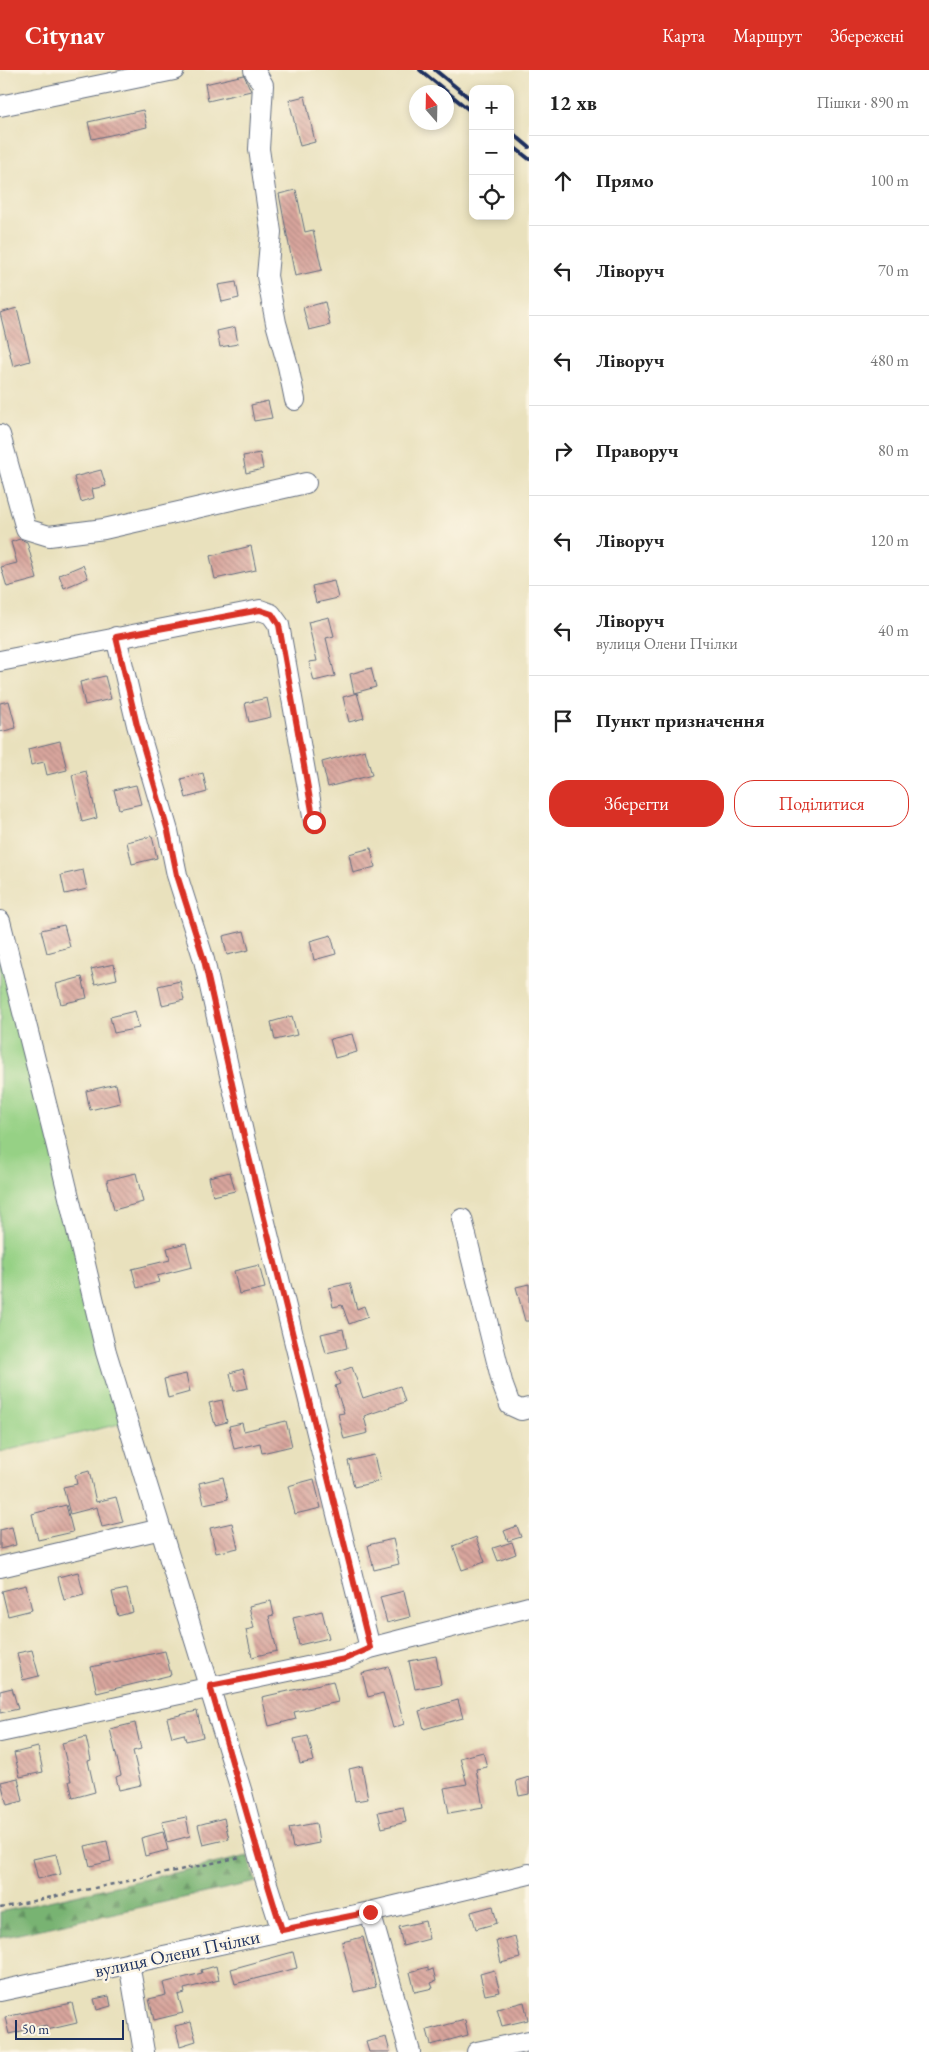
<!DOCTYPE html>
<html lang="uk">
<head>
<meta charset="utf-8">
<style>
	body { margin:0; font-family:"EB Garamond",serif; background:#f2f2f2; color:#222 }
	.controls { position:absolute; right:15px; top:15px; display:grid; overflow:hidden; border-radius:10px; box-shadow:0 2px 8px #0003 }
	.controls button { width:45px; height:45px; display:grid; place-items:center; padding:0; border:0; border-bottom:1px solid #e0e0e0; background:#fff; color:#222; font:25px sans-serif }
	.compass { position:absolute; left:409px; top:15px; width:45px; height:45px; border-radius:50%; background:#fff; box-shadow:0 2px 8px #0003; rotate:340deg }
	.scale { position:absolute; left:15px; bottom:12px; width:109px; box-sizing:border-box; padding-left:5px; border:2px solid #1b2f5e; border-top:0; font-size:14px; line-height:18px; white-space:nowrap; color:#1b2f5e; -webkit-text-stroke:4px #fcf5e5; paint-order:stroke }
	.stop { position:absolute; width:15px; height:15px; margin:-11px; border:4px solid #d93025; border-radius:50%; background:#fff }
	.stop.end { background:#d93025; border-color:#fff; box-shadow:0 1px 5px #0008 }
	.list { margin:0; padding:0; list-style:none }
	h2 { display:flex; justify-content:space-between; align-items:center; height:65px; margin:0; padding:0 20px; font-size:21px }
	h2 small { font-size:16px; font-weight:400; color:#767676 }
	.list li { display:grid; grid-template-columns:32px 1fr auto; gap:15px; align-items:center; box-sizing:border-box; height:90px; padding:0 20px; border-top:1px solid #e0e0e0 }
	.list b { display:block; font-size:19px; white-space:nowrap }
	.list p { margin:0; font-size:16px; white-space:nowrap; color:#767676 }
	.list em { font-size:16px; font-style:normal; color:#767676 }
	.actions { display:flex; gap:10px; padding:15px 20px }
	.actions a { flex:1; padding:11px 0; border:1px solid #d93025; border-radius:20px; text-align:center; font-size:18px; color:#d93025 }
	.actions .main { background:#d93025; color:#fff }
	.icon { flex:none; width:28px; height:28px; fill:none; stroke:currentColor; stroke-width:2; stroke-linecap:round; stroke-linejoin:round }
	.map { position:relative; flex:none; width:529px; height:1982px; overflow:hidden }
	header { display:flex; align-items:center; gap:30px; box-sizing:border-box; height:70px; padding:0 25px; background:#d93025; color:#fff }
	header strong { font-size:24px }
	nav { display:flex; gap:28px; margin-inline-start:auto; font-size:18px }
	main { display:flex }
	aside { flex:1; background:#fff }
	.map>svg:first-child { display:block }
</style>
</head>
<body>
<header>
<strong>Citynav</strong>
<nav><a>Карта</a><a>Маршрут</a><a>Збережені</a></nav>
</header>
<main>
<div class="map">
<svg width="529" height="1982" viewBox="0 0 529 1982">
	<defs>
		<pattern id="forest-firs" width="22" height="20" patternUnits="userSpaceOnUse" patternTransform="scale(1.25)"><rect width="22" height="20" fill="#78b372"/><path d="M5 1l3.5 6h-7zM16 11l3.5 6h-7z" fill="#629261"/></pattern>
		<pattern id="building-back-hatch" width="6" height="6" patternUnits="userSpaceOnUse" patternTransform="scale(1.25)"><rect width="6" height="6" fill="#d9a69d"/><path d="M-1 5l2 2M0 0l6 6M5-1l2 2" fill="none" stroke="#af8883"/></pattern>
	</defs>
	<rect width="100%" height="100%" fill="#fcf5e5"/>
	<filter id="ink" filterUnits="userSpaceOnUse"><feTurbulence type="fractalNoise" baseFrequency=".02" numOctaves="2"/><feDisplacementMap in="SourceGraphic" scale="10" xChannelSelector="R" yChannelSelector="G"/><feConvolveMatrix kernelMatrix="1 2 1 2 8 2 1 2 1" color-interpolation-filters="sRGB"/></filter>
	<filter id="wash" filterUnits="userSpaceOnUse"><feTurbulence type="fractalNoise" baseFrequency=".0096" numOctaves="4" result="noise"/><feDisplacementMap in="SourceGraphic" scale="20" xChannelSelector="R" yChannelSelector="G"/><feGaussianBlur stdDeviation="1.12" result="paint"/><feColorMatrix in="noise" values="0 0 0 0 0 0 0 0 0 0 0 0 0 0 0 0 0 1.4 0 .05"/><feComposite in="paint" operator="in"/></filter>
	<g filter="url(#wash)">
		<rect width="100%" height="100%" fill="#e9e1bd"/>
		<path fill="#96d185" stroke="#588072" d="M0 851 128 1352 0 1382Z"/>
		<path fill="url(#forest-firs)" stroke="#4a7168" d="M248 1786 256 1812 0 1868V1842Z"/>
		<g id="blocks">
			<path fill="url(#building-back-hatch)" d="M244 5 251 21 208 31 205 14Z
				M305 26 315 72 300 76 289 30Z
				M143 40 147 57 92 69 88 52Z
				M296 120 305 162 313 160 322 200 295 206 279 124Z
				M236 212 239 228 222 232 218 215Z
				M325 232 330 255 309 260 303 238Z
				M17 238 30 291 13 296 0 243Z
				M235 257 238 274 220 277 217 261Z
				M268 331 272 348 254 351 251 335Z
				M260 383 263 399 246 403 243 386Z
				M101 400 106 416 92 419 94 428 81 432 74 407Z
				M20 469 27 472 37 509 7 517 1 497 17 493 11 472Z
				M251 476 256 500 215 509 210 486Z
				M83 495 88 508 64 518 59 505Z
				M334 511 338 528 316 533 312 516Z
				M329 547 334 566 326 568 335 606 314 611 309 592 317 591 308 552Z
				M371 598 376 617 354 623 350 604Z
				M105 606 111 629 85 635 80 612Z
				M357 623 364 648 349 652 343 627Z
				M267 628 271 647 249 652 245 633Z
				M9 631 16 658 0 662V633Z
				M60 671 67 700 47 705 44 692 31 695 28 679Z
				M365 680 372 705 328 717 322 692Z
				M86 701 97 748 82 752 72 705Z
				M203 703 207 722 186 728 181 709Z
				M136 715 141 734 119 739 114 720Z
				M152 766 157 788 132 794 127 772Z
				M371 778 375 797 353 803 349 784Z
				M83 800 87 819 65 824 61 805Z
				M64 855 70 877 47 883 41 860Z
				M244 861 249 880 227 885 223 866Z
				M331 865 336 884 314 890 310 871Z
				M114 894 117 909 95 914 91 899Z
				M82 907 87 928 61 934 56 914Z
				M180 911 184 930 162 935 158 916Z
				M135 941 139 958 114 963 110 947Z
				M292 946 297 965 275 970 271 952Z
				M352 964 357 982 335 988 330 969Z
				M116 1014 120 1033 90 1040 86 1021Z
				M230 1102 235 1121 213 1126 209 1107Z
				M136 1103 143 1132 114 1140 107 1110Z
				M186 1173 192 1197 157 1206 159 1212 137 1218 132 1199 170 1190 167 1178Z
				M259 1195 265 1218 239 1224 234 1201Z
				M350 1213 357 1239 364 1236 368 1247 349 1254 342 1235 333 1237 329 1218Z
				M529 1214V1251H525L516 1217Z
				M343 1259 347 1278 326 1283 321 1264Z
				M352 1297 363 1328 400 1316 405 1332 364 1346 368 1363 344 1369 338 1344 344 1343 335 1316 340 1314 335 1303Z
				M243 1299 248 1318 234 1321 230 1303Z
				M186 1304 190 1322 168 1328 164 1309Z
				M222 1330 227 1352 215 1355 209 1333Z
				M286 1351 292 1376 262 1383 260 1373 234 1379 229 1356 242 1353 244 1361Z
				M374 1385 380 1411 354 1417 348 1391Z
				M89 1401 96 1432 116 1427 123 1452 102 1457 97 1437 70 1444 63 1417 77 1414 75 1405Z
				M223 1407 228 1429 204 1434 199 1413Z
				M314 1409 321 1438 295 1444 288 1416Z
				M66 1435 73 1462 38 1470 32 1444Z
				M232 1453 238 1478 216 1483 210 1458Z
				M517 1456 521 1467 508 1471 504 1461Z
				M12 1457 16 1475 0 1479V1460Z
				M476 1467 485 1492 462 1500 453 1476Z
				M393 1469 399 1494 374 1500 368 1475Z
				M512 1472 516 1484 498 1491 493 1478Z
				M78 1502 84 1525 64 1530 58 1507Z
				M26 1515 32 1540 8 1546 2 1521Z
				M127 1519 133 1542 118 1546 112 1522Z
				M404 1521 410 1547 387 1553 380 1527Z
				M271 1531 274 1545 269 1546 277 1581 252 1587 246 1560 254 1558 249 1536Z
				M322 1541 329 1568 299 1575 293 1548Z
				M32 1580 39 1606 23 1610 17 1583Z
				M165 1581 171 1605 97 1623 91 1597Z
				M436 1586 441 1614 415 1619 409 1591Z
				M389 1597 404 1654 393 1658 383 1623 368 1627 362 1603Z
				M333 1611 338 1632 294 1642 296 1649 269 1656 262 1627Z
				M12 1618 18 1639 0 1643V1621Z
				M458 1630 463 1648 424 1659 419 1641Z
				M197 1641 203 1667 186 1671 184 1664 172 1667 167 1648Z
				M135 1653 141 1679 133 1681 141 1715 119 1720 116 1707 121 1705 110 1659Z
				M308 1666 314 1691 300 1694 294 1669Z
				M86 1667 91 1690 88 1691 95 1722 73 1728 69 1711H71L62 1673Z
				M38 1677 43 1702 20 1707 14 1683Z
				M483 1682 487 1697 476 1699 483 1737 449 1743 444 1718 467 1714 460 1688Z
				M362 1696 368 1729 355 1731 349 1699Z
				M529 1707V1724L519 1726 516 1711Z
				M18 1708 23 1731 7 1735 1 1712Z
				M403 1737 406 1752 382 1758 378 1742Z
				M186 1747 190 1766 167 1772 162 1752Z
				M224 1748 229 1769 203 1775 198 1755Z
				M316 1753 319 1773 293 1778 289 1758Z
				M163 1762 168 1780 145 1786 141 1768Z
				M107 1771 111 1791 90 1796 85 1776Z
				M56 1784 61 1804 38 1809 33 1789Z
				M493 1836 497 1853 476 1859 471 1842Z
				M425 1851 429 1869 403 1876 399 1857Z
				M515 1866 520 1888 501 1893 496 1871Z
				M363 1867 376 1917 354 1922 342 1872Z
				M293 1882 297 1898 235 1914 231 1899Z
				M216 1896 219 1910 184 1919 185 1923 178 1925 183 1943 154 1950 149 1929 166 1925 163 1913 202 1903 201 1900Z
				M428 1897V1901L433 1899 436 1911 431 1913 433 1918 415 1922 410 1902Z
				M494 1900 500 1922 485 1925 480 1904Z
				M109 1926 111 1936 97 1940 94 1929Z
				M524 1932 528 1950 502 1956 497 1939Z
				M72 1933 77 1953 47 1960 46 1955 9 1964 5 1947Z
				M465 1950 468 1965 431 1975 427 1960Z
				M191 1952 196 1971 180 1976 175 1956Z
				M386 1967 390 1982H369L366 1972Z"/>
		</g>
	</g>
	<g filter="url(#ink)">
		<use href="#blocks" fill-opacity="0" stroke="#636d7f" stroke-width="1"/>
		<g fill="none" stroke-linecap="round" stroke-linejoin="round">
			<g stroke="#636d7f" stroke-width="22">
				<path id="minor" d="M254 0 263 15 259 79 271 162 267 206 276 253 288 296 295 330
					M0 36 174 0
					M0 365 26 459 49 466 104 459 306 413
					M116 567 137 655 168 761 177 805 204 890 245 1071 370 1578
					M0 591 260 540 271 544 279 555 314 752
					M0 851 57 1077 106 1282 242 1723 261 1795 282 1861
					M462 1149 503 1316 510 1335 521 1340 529 1338
					M0 1497 161 1459
					M0 1662 345 1589 370 1578 529 1537
					M370 1842 410 1982
					M129 1893 144 1982
					M0 1921 370 1842 529 1804
					M477 1982 529 1971"/>
			</g>
			<path stroke="#636d7f" stroke-width="2.5" stroke-dasharray="4 4" stroke-linecap="butt" d="M0 1838 241 1787"/>
			<use href="#minor" stroke="#fff" stroke-width="20"/>
			<path stroke="#1b2f5e" stroke-width="4" d="M420 0 473 43
				M435 0 473 31
				M510 61 529 77
				M510 74 529 89"/>
		</g>
	</g>
	<g fill="none" stroke-linecap="round" stroke-linejoin="round" filter="url(#ink)">
		<path stroke="#d93025" stroke-width="6" d="M314 752 279 555 272 544 260 540 116 567 137 655 168 761 177 805 204 890 245 1071 370 1578 345 1589 210 1616C234 1697 256 1780 282 1860L370 1842"/>
	</g>
	<g text-anchor="middle" stroke-width="5" stroke-linejoin="round" paint-order="stroke">
		<g font-size="19" fill="#1b2f5e" stroke="#fcf5e5">
			<text transform="translate(177 1883) rotate(-12)" y="7">вулиця Олени Пчілки</text>
		</g>
	</g>
</svg>
<div class="controls">
<button>+</button>
<button>−</button>
<button><svg class="icon" aria-label="locate" viewBox="0 0 24 24"><circle cx="12" cy="12" r="6"/><path d="M12 2v4M12 18v4M2 12h4M18 12h4"/></svg></button>
</div>
<svg class="compass" viewBox="-18 -18 36 36"><path d="M0-13l5 13h-10z" fill="#e53935"/><path d="M0 13l5-13h-10z" fill="#767676"/></svg>
<div class="scale">50 m</div>
<div class="stop" style="left:314px;top:752px"></div>
<div class="stop end" style="left:370px;top:1842px"></div>
</div>
<aside>
<h2>12 хв<small>Пішки · 890 m</small></h2>
<ul class="list">
<li><svg class="icon" aria-label="ahead" viewBox="0 0 24 24"><path d="M12 20V5M6 11l6-6 6 6"/></svg><div><b>Прямо</b></div><em>100 m</em></li>
<li><svg class="icon" aria-label="left" viewBox="0 0 24 24"><path d="M17 20v-9H6M10 6l-5 5 5 5"/></svg><div><b>Ліворуч</b></div><em>70 m</em></li>
<li><svg class="icon" aria-label="left" viewBox="0 0 24 24"><path d="M17 20v-9H6M10 6l-5 5 5 5"/></svg><div><b>Ліворуч</b></div><em>480 m</em></li>
<li><svg class="icon" aria-label="right" viewBox="0 0 24 24"><path d="M7 20v-9h11M14 6l5 5-5 5"/></svg><div><b>Праворуч</b></div><em>80 m</em></li>
<li><svg class="icon" aria-label="left" viewBox="0 0 24 24"><path d="M17 20v-9H6M10 6l-5 5 5 5"/></svg><div><b>Ліворуч</b></div><em>120 m</em></li>
<li><svg class="icon" aria-label="left" viewBox="0 0 24 24"><path d="M17 20v-9H6M10 6l-5 5 5 5"/></svg><div><b>Ліворуч</b><p>вулиця Олени Пчілки</p></div><em>40 m</em></li>
<li><svg class="icon" aria-label="arrive" viewBox="0 0 24 24"><path d="M6 21V4h12l-3 4 3 4H6"/></svg><div><b>Пункт призначення</b></div></li>
</ul>
<div class="actions"><a class="main">Зберегти</a><a>Поділитися</a></div>
</aside>
</main>
</body>
</html>
